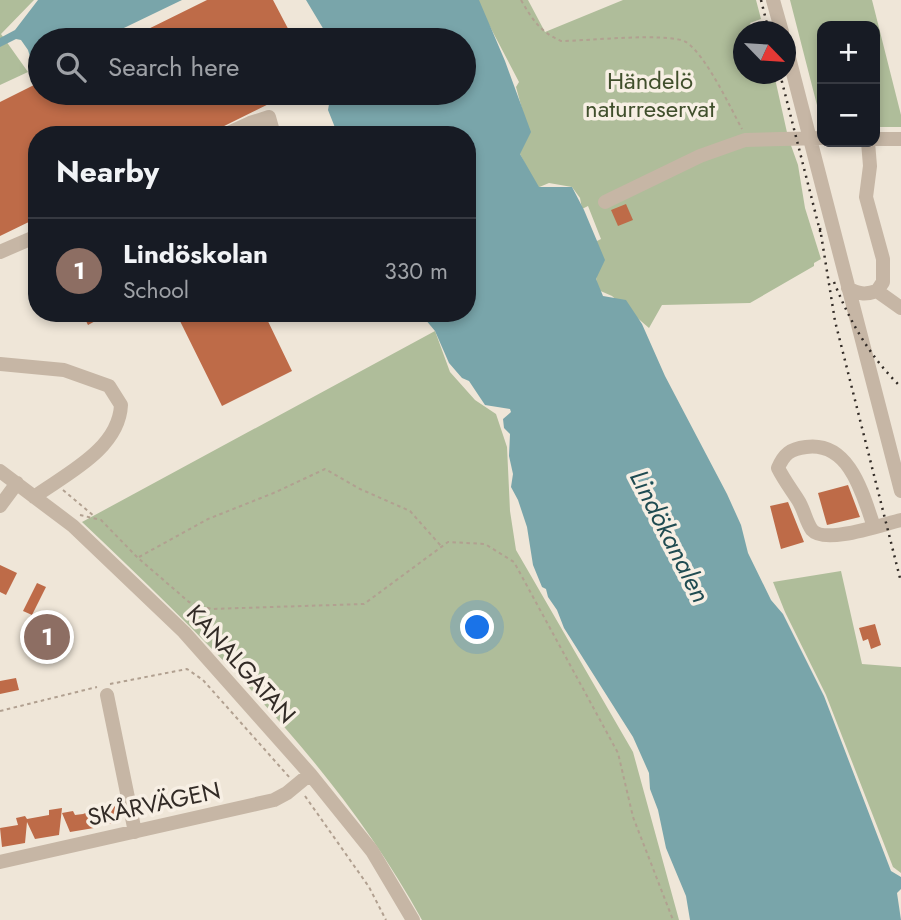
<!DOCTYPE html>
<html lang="en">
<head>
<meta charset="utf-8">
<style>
	body { margin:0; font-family:Jost,sans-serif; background:#20242c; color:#f1f3f6 }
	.controls { position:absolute; right:21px; top:21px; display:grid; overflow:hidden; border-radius:14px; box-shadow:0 4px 10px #0003 }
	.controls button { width:63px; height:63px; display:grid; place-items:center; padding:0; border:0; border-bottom:2px solid #363941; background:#171b24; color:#f1f3f6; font:35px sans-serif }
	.compass { position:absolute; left:733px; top:21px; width:63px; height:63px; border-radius:50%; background:#171b24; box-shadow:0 4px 10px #0003; rotate:115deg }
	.you { position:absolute; left:478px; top:628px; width:24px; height:24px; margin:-18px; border:5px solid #fff; border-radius:50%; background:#1a73e8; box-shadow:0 0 0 10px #1a73e833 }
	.badge { display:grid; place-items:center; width:46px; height:46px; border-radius:50%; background:#92a7ac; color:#fff; font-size:23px; font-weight:700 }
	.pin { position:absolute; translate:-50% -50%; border:4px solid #fff; box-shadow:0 2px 7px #0006 }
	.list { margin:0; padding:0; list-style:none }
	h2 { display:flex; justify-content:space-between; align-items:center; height:91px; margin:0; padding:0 28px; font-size:30px }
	h2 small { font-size:23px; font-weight:400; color:#9ea1a6 }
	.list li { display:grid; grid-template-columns:46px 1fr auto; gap:21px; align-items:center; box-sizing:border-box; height:105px; padding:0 28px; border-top:2px solid #363941 }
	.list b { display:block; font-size:26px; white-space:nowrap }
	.list p { margin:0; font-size:23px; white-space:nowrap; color:#9ea1a6 }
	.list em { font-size:23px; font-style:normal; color:#9ea1a6 }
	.icon { flex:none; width:38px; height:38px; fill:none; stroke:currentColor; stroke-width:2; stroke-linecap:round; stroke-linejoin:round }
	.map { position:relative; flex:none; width:901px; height:920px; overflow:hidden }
	.search { position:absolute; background:#171b24; box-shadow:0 4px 10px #0003; left:28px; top:28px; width:448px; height:77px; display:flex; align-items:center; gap:18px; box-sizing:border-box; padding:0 24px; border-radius:38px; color:#9ea1a6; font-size:26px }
	.panel { position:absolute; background:#171b24; box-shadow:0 4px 10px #0003; left:28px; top:126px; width:448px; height:196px; border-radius:28px }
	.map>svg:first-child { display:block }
</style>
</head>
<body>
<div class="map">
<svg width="901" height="920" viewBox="0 0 901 920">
	<rect width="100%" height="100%" fill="#efe6d8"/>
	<path fill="#afbd9a" d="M0 0H34L1 34 28 72 0 85Z
		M476 0H528L545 32 623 0H756L761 19 750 23 751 25 763 21 765 31 744 32V74H774L788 137 798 165 805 208 821 259 814 263V266L750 303 662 305 649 328 612 296 596 289 597 241 601 239 588 206 582 209 580 198 572 187 549 183 537 188 518 150 528 131 516 87 519 82Z
		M790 0H872L901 115V127H875V26H822V112L818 109Z
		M435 331 450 372 475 400 496 414 507 447 510 511 516 550 633 752 679 920H422C337 765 208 642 82 522Z
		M841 571 862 664 901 667V873L893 867 826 695 785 612 773 582Z"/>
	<path fill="#79a5aa" d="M38 0H182L99 40H40V69L34 70 28 50 21 40 16 39 0 47V38L15 30Z
		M306 0H479L505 61 531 132 520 154 539 187H572L584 210 605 260 596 279 603 296 626 300 642 324 665 376 727 494 741 525 748 553 771 600 783 614 824 696 891 871 901 877V889L897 893 901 920H690L686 896 666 848 658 810 650 789 649 773 633 737 564 628 557 610 548 597 546 589 542 587 533 565 527 527 518 500 511 487 513 474 509 456 510 434 504 428 503 419 511 412 510 409 485 405 469 381 462 378 449 363 435 331 420 313H467V135H338L328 110 331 93H464V40H330Z"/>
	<path fill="#be6b48" d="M207 0H273L294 40H126Z
		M40 82V93H291L206 135H37V218L0 236V102Z
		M626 204 633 220 618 226 611 210Z
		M82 313H110L88 325Z
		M184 313H264L292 371 222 406 178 317Z
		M848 485 860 517 827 525 818 493Z
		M788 502 804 542 781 549 770 506Z
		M0 565 17 573 6 595 0 592Z
		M37 583 46 587 32 615 23 611Z
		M875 624 881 645 871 649 868 639 863 641 859 628Z
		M16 678 19 690 0 694V681Z
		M96 806 94 828 70 832 62 813 73 811 75 815 83 814 88 812V808Z
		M115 806 118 822 106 824 103 808Z
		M62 808 59 835 35 839 27 822 25 843 2 847 0 828 18 825 16 818 25 816 27 819 49 815V810Z"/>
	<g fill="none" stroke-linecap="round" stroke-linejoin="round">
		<path stroke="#b1a090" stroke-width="2" stroke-dasharray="3.5 3.5" stroke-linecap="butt" d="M521 0C532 19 540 32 561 41 587 41 667 32 686 42 706 55 730 107 742 129
			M63 490 94 516
			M80 515 101 520 138 558 189 602 211 609 364 604 448 542 485 544 514 562 618 753 633 817 673 920
			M139 557 208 519 276 492 325 469 360 489 410 511 441 546
			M110 684 187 669 203 680 290 778
			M0 711 97 687
			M305 796 369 887 386 920"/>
		<path stroke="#c6b6a5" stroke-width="14" d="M773 0 782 32
			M786 46 901 491
			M224 135 250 123 269 117 274 135
			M875 139H901
			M605 202 700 156 745 140 822 138
			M0 252 37 236
			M848 288C858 294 865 295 877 291L883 282V259L866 197 870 166 868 142
			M877 291 901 308
			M0 364 64 370 109 386 121 405C119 449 66 474 34 497
			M0 471 73 526 184 632 310 774 372 851 413 920
			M0 506 17 483
			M874 527C863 495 850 441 806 447 790 449 784 454 778 468 784 480 791 489 798 500 804 509 806 522 812 530 825 545 883 524 901 520
			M107 695 135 832
			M0 862 274 800 287 793 310 774"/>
		<path stroke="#322b26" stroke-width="2.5" stroke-dasharray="2 5" stroke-linecap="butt" d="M761 0 769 32
			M780 74 821 235
			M820 228 835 321 901 582
			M834 282C850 322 870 357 901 387"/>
	</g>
	<g text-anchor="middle" stroke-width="7" stroke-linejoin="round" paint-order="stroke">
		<g font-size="24" fill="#404f2c" stroke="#f7efe4">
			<text x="650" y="89">Händelö<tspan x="650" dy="28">naturreservat</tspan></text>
		</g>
		<g font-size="24" fill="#322b26" stroke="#f7efe4">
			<text transform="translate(241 664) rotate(48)" y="8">KANALGATAN</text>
			<text transform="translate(154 804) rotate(-12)" y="8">SKÅRVÄGEN</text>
		</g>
		<g font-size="26" font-style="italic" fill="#1f4b51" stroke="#f7efe4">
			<text transform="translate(670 536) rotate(63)" y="9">Lindökanalen</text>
		</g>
	</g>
</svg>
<div class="controls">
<button>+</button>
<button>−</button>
</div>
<svg class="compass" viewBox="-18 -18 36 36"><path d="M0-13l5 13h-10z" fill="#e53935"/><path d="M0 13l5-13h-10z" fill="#9ea1a6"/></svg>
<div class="you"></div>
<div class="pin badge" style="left:47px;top:637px;background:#8d6e63">1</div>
<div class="search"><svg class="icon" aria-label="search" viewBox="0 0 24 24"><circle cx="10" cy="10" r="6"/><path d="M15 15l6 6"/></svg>Search here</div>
<section class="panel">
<h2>Nearby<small></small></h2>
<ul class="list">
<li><span class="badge" style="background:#8d6e63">1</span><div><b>Lindöskolan</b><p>School</p></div><em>330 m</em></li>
</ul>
</section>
</div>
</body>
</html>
